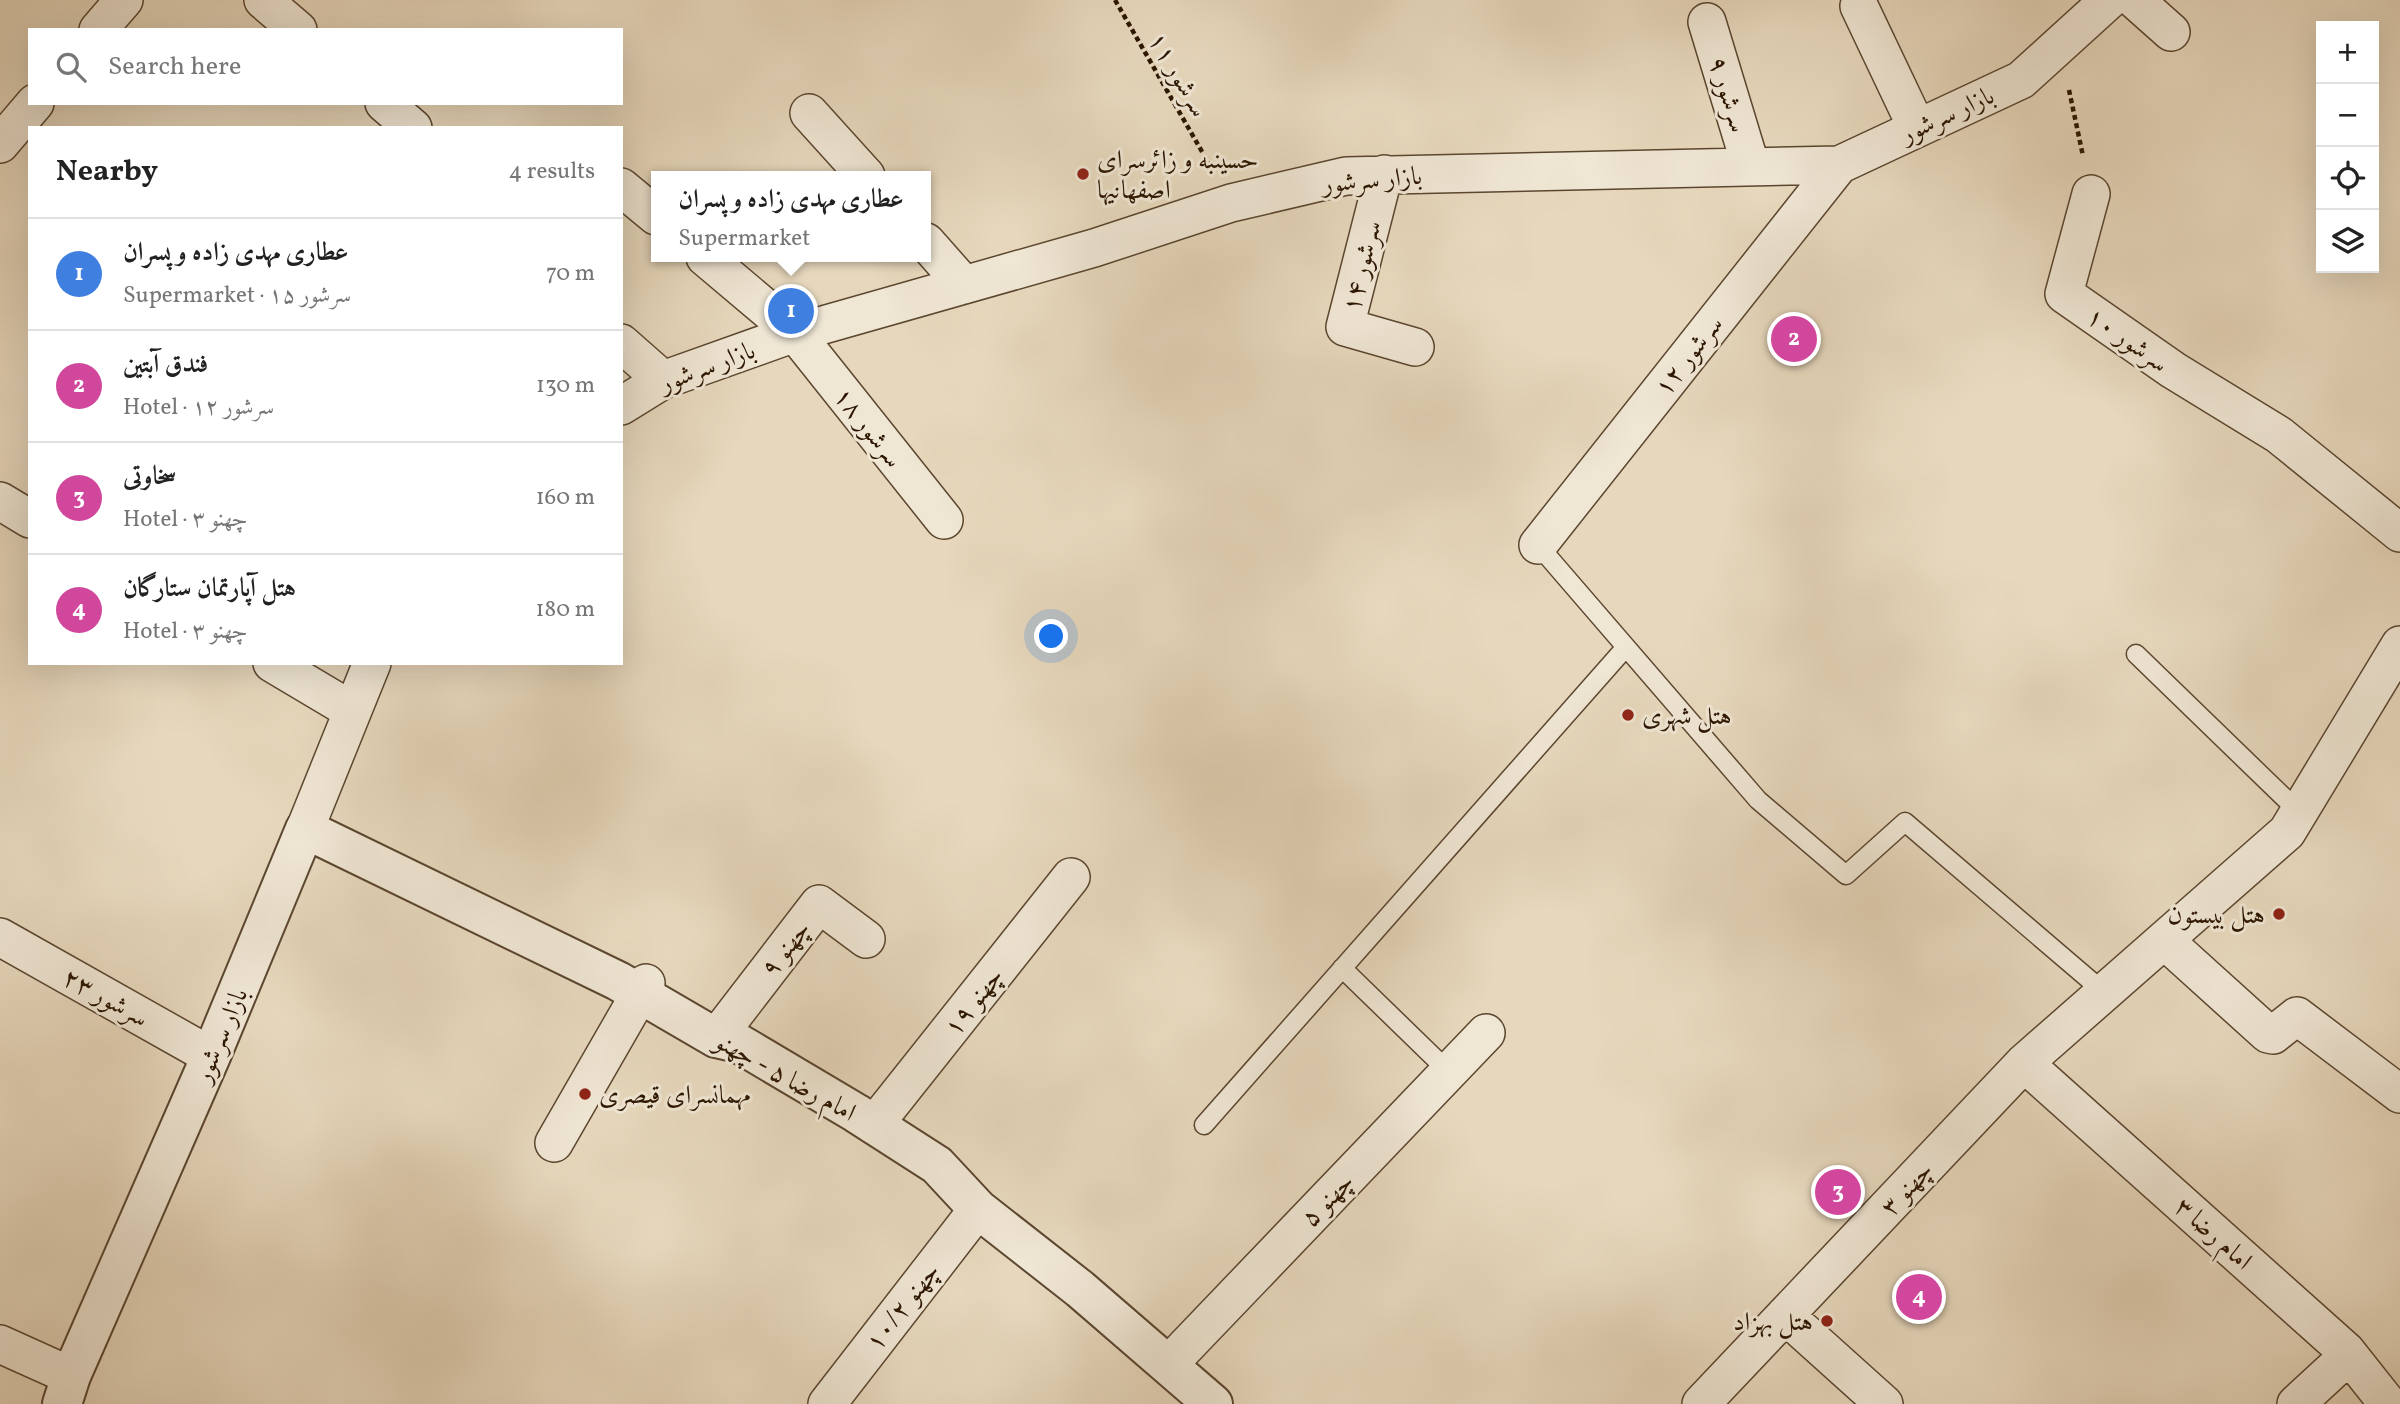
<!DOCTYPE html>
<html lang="en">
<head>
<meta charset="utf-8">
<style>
	body { margin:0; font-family:Vollkorn,Amiri,serif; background:#f2f2f2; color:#222 }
	.controls { position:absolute; right:21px; top:21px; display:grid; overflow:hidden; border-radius:0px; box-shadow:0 7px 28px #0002 }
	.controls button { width:63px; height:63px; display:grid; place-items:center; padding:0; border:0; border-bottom:2px solid #e0e0e0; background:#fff; color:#222; font:35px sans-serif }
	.you { position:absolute; left:1052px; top:637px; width:24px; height:24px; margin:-18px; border:5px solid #fff; border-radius:50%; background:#1a73e8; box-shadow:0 0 0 10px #1a73e833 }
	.badge { display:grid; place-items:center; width:46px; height:46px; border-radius:50%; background:#8f2418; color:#fff; font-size:23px; font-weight:700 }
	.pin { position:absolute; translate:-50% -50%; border:4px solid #fff; box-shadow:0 2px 7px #0006 }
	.popup { position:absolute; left:651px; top:171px; width:280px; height:91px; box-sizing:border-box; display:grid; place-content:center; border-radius:0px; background:#fff; filter:drop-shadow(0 2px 5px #0005); font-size:23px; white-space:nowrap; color:#767676 }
	.popup b { font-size:26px; color:#222 }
	.popup::after { content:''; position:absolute; left:50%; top:100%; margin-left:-14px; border:14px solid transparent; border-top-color:#fff }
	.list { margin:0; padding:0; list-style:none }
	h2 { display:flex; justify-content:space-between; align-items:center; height:91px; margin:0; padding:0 28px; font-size:30px }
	h2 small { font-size:23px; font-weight:400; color:#767676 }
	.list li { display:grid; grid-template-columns:46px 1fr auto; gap:21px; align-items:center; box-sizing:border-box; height:112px; padding:0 28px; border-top:2px solid #e0e0e0 }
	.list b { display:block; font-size:26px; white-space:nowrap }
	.list p { margin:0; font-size:23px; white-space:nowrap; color:#767676 }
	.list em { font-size:23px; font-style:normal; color:#767676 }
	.icon { flex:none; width:38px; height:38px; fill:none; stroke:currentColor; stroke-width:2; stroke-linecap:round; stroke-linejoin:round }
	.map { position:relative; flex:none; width:2400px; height:1404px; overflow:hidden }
	.search { position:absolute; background:#fff; box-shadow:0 7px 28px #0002; left:28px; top:28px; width:595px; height:77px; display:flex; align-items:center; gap:18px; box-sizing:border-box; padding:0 24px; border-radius:0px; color:#767676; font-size:26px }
	.panel { position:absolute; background:#fff; box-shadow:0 7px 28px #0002; left:28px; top:126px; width:595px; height:539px; border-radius:0px }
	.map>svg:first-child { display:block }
</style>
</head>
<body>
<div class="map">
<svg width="2400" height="1404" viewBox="0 0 2400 1404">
	<rect width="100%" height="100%" fill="#e7d8bd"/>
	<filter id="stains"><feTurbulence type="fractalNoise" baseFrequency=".00286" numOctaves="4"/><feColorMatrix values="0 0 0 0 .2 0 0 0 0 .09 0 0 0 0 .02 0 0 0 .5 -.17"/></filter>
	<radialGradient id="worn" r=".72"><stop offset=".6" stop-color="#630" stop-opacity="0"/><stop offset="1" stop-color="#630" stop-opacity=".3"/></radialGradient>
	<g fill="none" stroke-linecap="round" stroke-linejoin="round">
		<g stroke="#5b462f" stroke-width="21">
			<path id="service" d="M1538 545 1758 800 1846 875 1905 822 2105 993
				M2136 654 2299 812
				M1342 968 1449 1072
				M1204 1125 1626 647"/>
		</g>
		<g stroke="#5b462f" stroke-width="40">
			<path id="minor" d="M263 0 298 30
				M2135 0 2171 32
				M1859 6 1917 128
				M1707 22 1751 167
				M98 30 124 0
				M384 103 413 128
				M809 113 866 176
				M0 144 35 103
				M1384 174 1345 327 1415 347
				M621 187 656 216
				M2091 194 2064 294 2173 370 2279 435 2400 533
				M926 242 964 285
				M705 257 795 333 944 520
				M621 343 663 380
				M621 406 663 380 795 333 1094 248 1231 203 1346 176 1839 165 2021 80 2109 0
				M0 501 30 519
				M1538 545 1839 165
				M272 663 351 710
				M305 829 372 663
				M0 937 211 1056
				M2164 940 2268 1034 2273 1035 2297 1016 2400 1094
				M716 1038 819 904 866 939
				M2024 1063 2346 1351 2388 1404
				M874 1125 1071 877
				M554 1143 646 983
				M1785 1315 1884 1404
				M0 1344 71 1376
				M1168 1365 1486 1033
				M827 1404 978 1209
				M1701 1404 2024 1063 2287 832 2400 645
				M2296 1404 2348 1356"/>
		</g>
		<g stroke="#5b462f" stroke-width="42">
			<path id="tertiary" d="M62 1404 71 1376 211 1056 305 829 618 981 716 1038 738 1043 856 1113 937 1165 978 1209 1080 1289 1213 1404"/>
		</g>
		<path stroke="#2c1600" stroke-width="4.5" stroke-dasharray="5 3.5" stroke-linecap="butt" d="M1115 0 1212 169
			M2069 90 2083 156"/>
		<use href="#service" stroke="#efe6d4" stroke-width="18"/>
		<use href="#minor" stroke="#efe6d4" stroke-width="37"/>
		<use href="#tertiary" stroke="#efe6d4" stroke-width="38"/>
	</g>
	<g fill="#8f2418" stroke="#efe6d4" stroke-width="2.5">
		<circle cx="1083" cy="174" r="7"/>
		<circle cx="1628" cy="715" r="7"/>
		<circle cx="2279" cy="914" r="7"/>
		<circle cx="585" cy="1094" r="7"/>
		<circle cx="1827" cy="1321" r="7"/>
	</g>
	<g text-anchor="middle" stroke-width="6" stroke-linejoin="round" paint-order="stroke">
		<g font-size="26" fill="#2c1600" stroke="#efe6d4">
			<text transform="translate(1179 74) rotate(60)" y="9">سرشور ۱۱</text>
			<text transform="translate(1729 94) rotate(73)" y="9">سرشور ۹</text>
			<text transform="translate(1947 114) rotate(-25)" y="9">بازار سرشور</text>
			<text transform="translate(1372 179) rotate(-5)" y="9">بازار سرشور</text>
			<text transform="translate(1361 266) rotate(-76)" y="9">سرشور ۱۴</text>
			<text transform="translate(2128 339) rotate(35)" y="9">سرشور ۱۰</text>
			<text transform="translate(1688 355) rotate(-52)" y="9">سرشور ۱۲</text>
			<text transform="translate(707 366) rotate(-21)" y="9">بازار سرشور</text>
			<text transform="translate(869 427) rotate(52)" y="9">سرشور ۱۸</text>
			<text transform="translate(785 948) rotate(-52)" y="9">چهنو ۹</text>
			<text transform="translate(106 997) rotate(29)" y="9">سرشور ۲۳</text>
			<text transform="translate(973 1001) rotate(-52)" y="9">چهنو ۱۹</text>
			<text transform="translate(220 1035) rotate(-67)" y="9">بازار سرشور</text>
			<text transform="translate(786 1076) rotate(29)" y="9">امام رضا ۵ - چهنو</text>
			<text transform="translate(1906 1188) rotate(-47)" y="9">چهنو ۳</text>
			<text transform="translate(1327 1199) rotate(-46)" y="9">چهنو ۵</text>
			<text transform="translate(2214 1233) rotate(42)" y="9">امام رضا ۳</text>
			<text transform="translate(902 1306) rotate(-52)" y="9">چهنو ۱۰/۲</text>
		</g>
		<g font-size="26" fill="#2c1600" stroke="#efe6d4" text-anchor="start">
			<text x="1097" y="168">حسینبه و زائرسرای<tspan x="1097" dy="30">اصفهانیها</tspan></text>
			<text x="1642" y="724">هتل شهری</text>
			<text x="2265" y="923" text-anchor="end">هتل بیستون</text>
			<text x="599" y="1103">مهمانسرای قیصری</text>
			<text x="1813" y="1330" text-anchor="end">هتل بهزاد</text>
		</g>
	</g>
	<rect width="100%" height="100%" filter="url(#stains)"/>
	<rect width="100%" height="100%" fill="url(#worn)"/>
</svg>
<div class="controls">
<button>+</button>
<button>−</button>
<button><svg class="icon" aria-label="locate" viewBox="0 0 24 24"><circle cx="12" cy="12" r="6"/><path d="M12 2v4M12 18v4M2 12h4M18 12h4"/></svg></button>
<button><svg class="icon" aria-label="layers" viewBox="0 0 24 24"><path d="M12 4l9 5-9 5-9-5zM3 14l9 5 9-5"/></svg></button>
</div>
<div class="you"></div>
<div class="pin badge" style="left:791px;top:311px;background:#3f7fe0">1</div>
<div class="popup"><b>عطاری مهدی زاده و پسران</b>Supermarket</div>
<div class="pin badge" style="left:1794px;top:339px;background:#d1479c">2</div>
<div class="pin badge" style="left:1838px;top:1192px;background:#d1479c">3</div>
<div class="pin badge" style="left:1919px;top:1297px;background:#d1479c">4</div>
<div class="search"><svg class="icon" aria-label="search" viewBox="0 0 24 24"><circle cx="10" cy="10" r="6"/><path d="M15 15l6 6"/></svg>Search here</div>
<section class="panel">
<h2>Nearby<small>4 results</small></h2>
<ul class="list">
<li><span class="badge" style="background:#3f7fe0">1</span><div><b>عطاری مهدی زاده و پسران</b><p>Supermarket · سرشور ۱۵</p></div><em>70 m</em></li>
<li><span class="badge" style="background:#d1479c">2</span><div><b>فندق آبتين</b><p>Hotel · سرشور ۱۲</p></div><em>130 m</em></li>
<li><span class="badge" style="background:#d1479c">3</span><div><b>سخاوتی</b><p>Hotel · چهنو ۳</p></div><em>160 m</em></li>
<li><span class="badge" style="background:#d1479c">4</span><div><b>هتل آپارتمان ستارگان</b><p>Hotel · چهنو ۳</p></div><em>180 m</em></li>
</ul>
</section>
</div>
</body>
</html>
